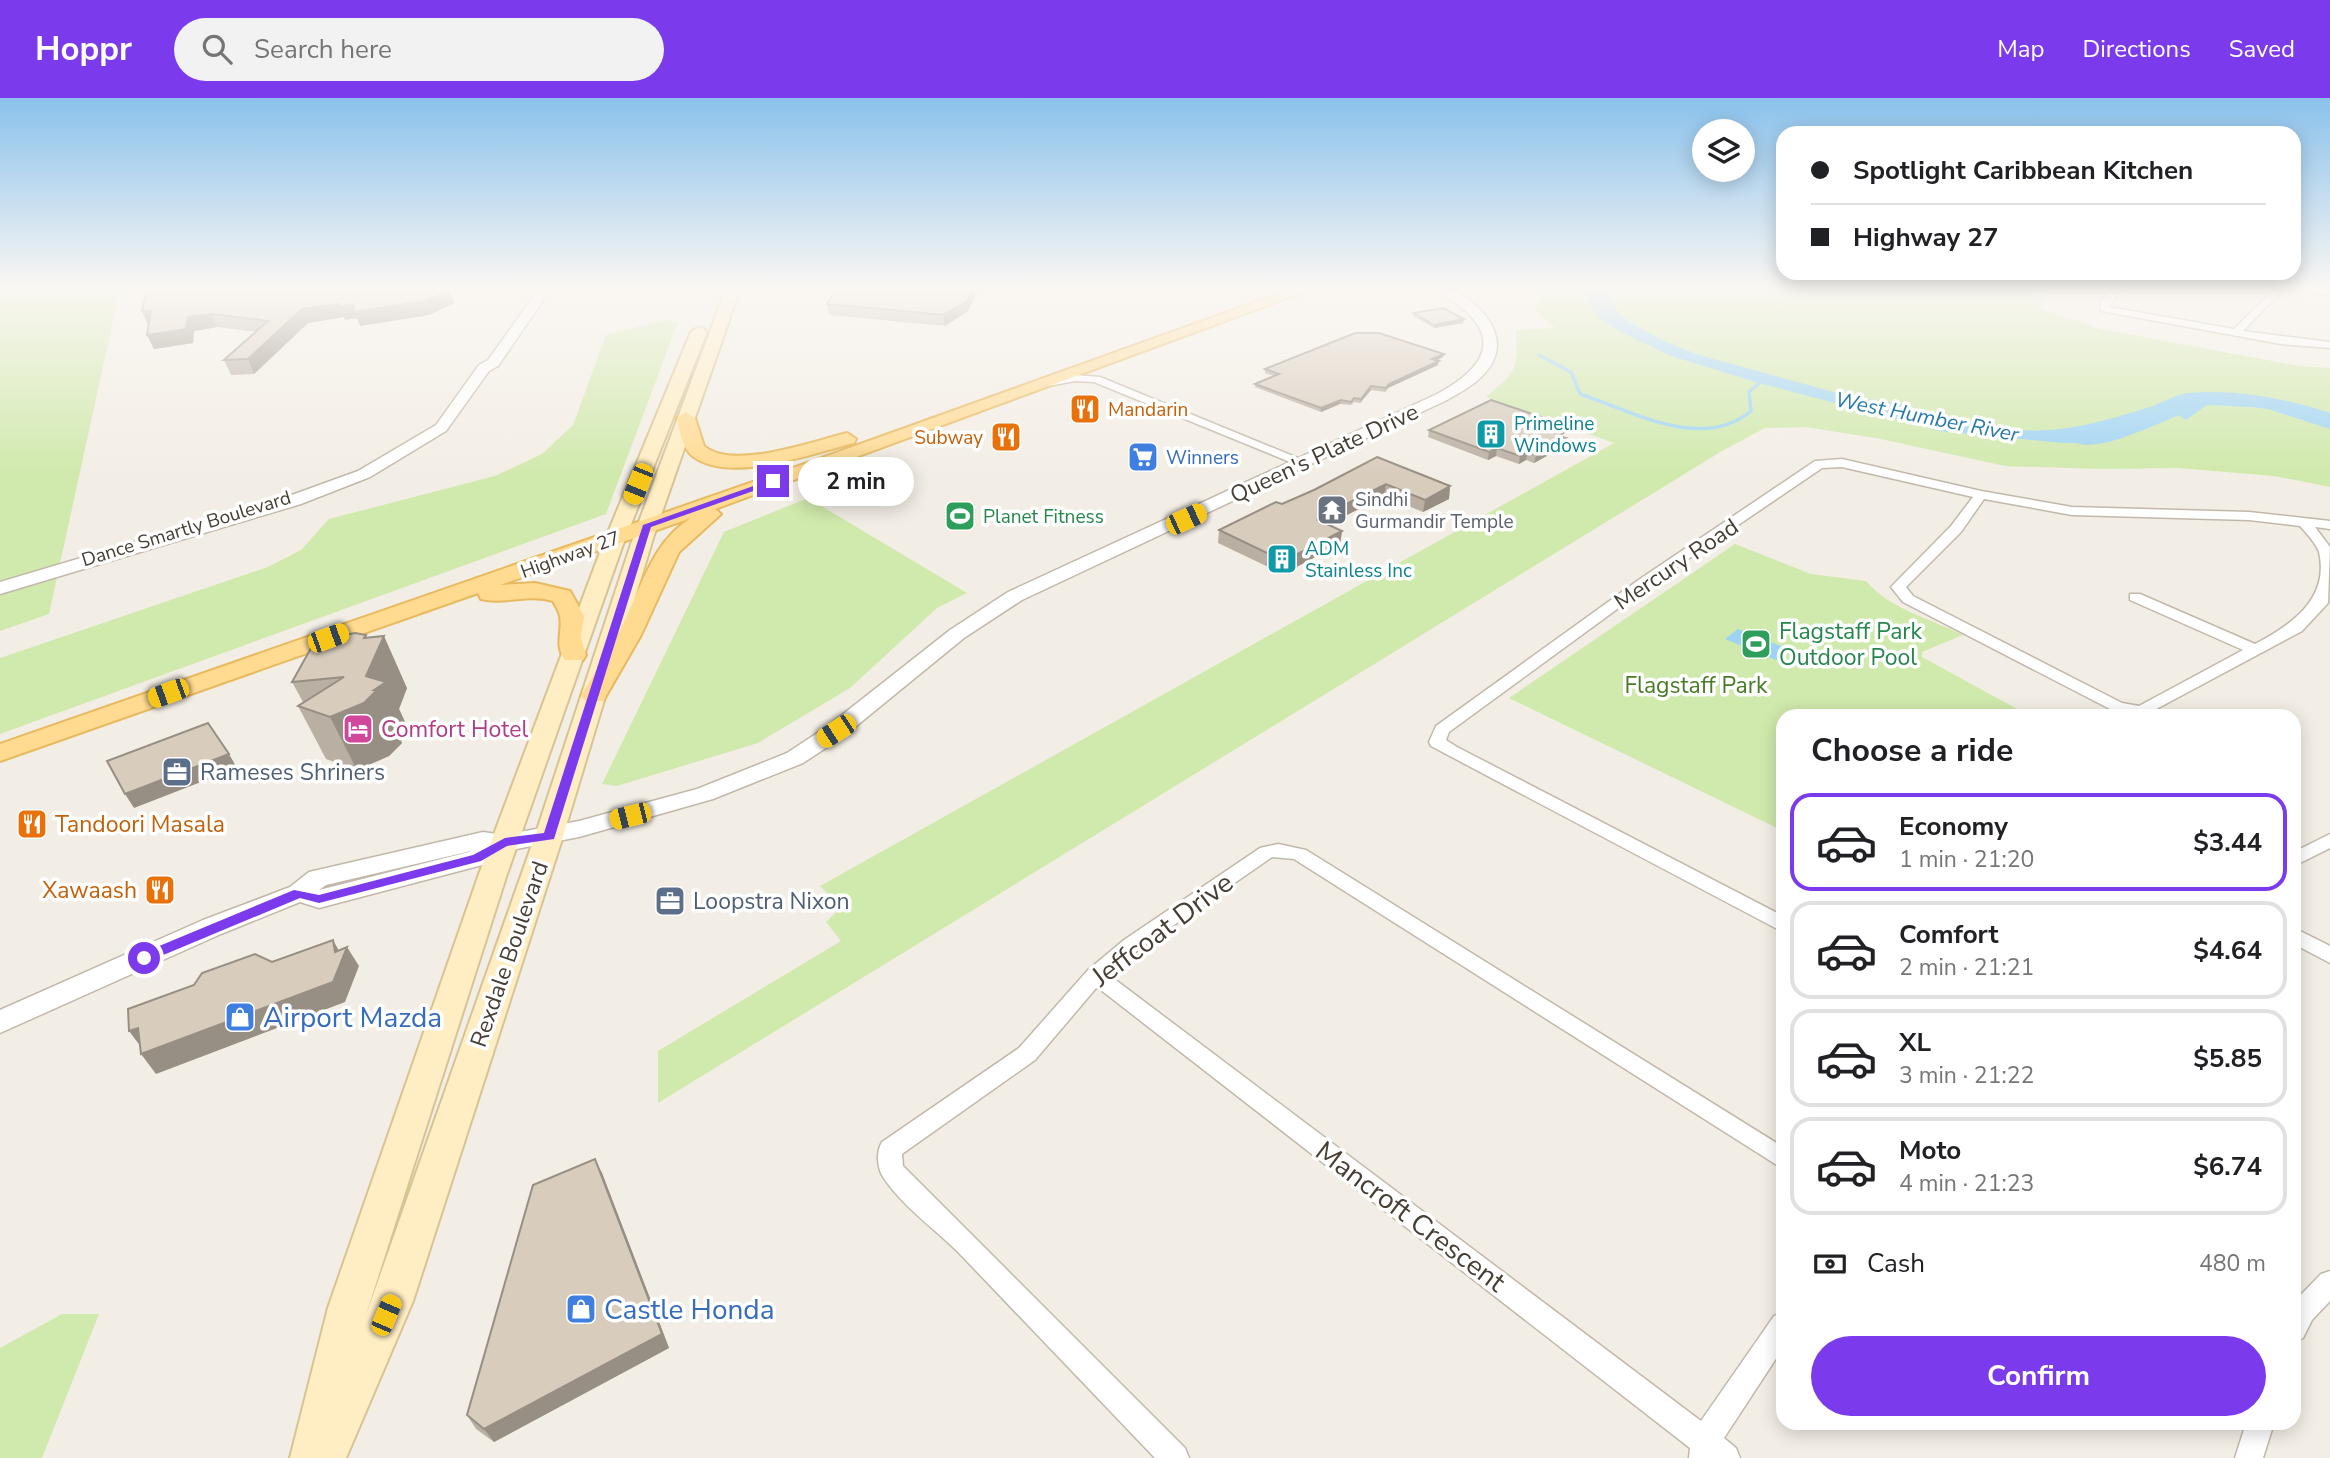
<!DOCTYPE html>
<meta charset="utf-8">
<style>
body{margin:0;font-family:"Nunito Sans",sans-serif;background:#f2f2f2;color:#202124;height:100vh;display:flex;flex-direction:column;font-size:26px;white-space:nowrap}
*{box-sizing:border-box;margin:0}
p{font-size:23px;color:#757577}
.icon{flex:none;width:38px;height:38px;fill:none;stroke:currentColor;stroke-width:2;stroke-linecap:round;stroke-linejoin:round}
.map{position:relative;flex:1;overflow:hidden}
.drawer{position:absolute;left:1776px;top:611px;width:525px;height:721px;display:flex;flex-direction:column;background:#fff;border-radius:21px;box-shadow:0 4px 18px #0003}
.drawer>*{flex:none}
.top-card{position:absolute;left:1776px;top:28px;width:525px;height:154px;border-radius:21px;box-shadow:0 4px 18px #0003;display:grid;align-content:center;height:154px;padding:0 35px;background:#fff}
.fabs{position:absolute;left:1692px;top:21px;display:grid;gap:14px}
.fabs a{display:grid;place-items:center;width:63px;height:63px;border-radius:50%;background:#fff;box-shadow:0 4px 18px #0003;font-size:35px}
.end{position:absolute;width:32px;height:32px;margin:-16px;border:9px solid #7c3aed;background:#fff;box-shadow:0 0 0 4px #fff}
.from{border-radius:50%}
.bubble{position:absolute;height:49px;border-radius:24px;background:#fff;box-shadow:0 4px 18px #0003;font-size:23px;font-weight:700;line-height:49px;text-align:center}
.car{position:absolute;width:21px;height:42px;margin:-21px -10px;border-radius:9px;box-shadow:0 0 5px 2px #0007;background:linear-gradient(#f5c518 24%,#345 0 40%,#f5c518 0 76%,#345 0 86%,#f5c518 0)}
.top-card b{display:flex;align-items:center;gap:24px;height:66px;font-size:26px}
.top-card b+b{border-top:2px solid #e0e0e0}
.top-card i{width:18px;height:18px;background:#202124}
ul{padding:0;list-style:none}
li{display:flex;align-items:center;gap:21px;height:98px;margin:0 14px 10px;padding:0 21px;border:4px solid #e0e0e0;border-radius:21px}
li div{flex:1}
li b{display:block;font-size:26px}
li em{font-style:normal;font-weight:700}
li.selected{border-color:#7c3aed}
li>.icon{width:63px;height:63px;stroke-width:1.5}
h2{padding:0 35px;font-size:32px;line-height:84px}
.pay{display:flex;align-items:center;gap:18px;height:77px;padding:0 35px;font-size:26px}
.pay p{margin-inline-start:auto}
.cta{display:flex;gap:14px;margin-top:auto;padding:14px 35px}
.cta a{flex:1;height:80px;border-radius:42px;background:#7c3aed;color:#fff;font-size:28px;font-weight:700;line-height:80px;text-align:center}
header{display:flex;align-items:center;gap:42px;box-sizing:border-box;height:98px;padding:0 35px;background:#7c3aed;color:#fff}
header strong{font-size:33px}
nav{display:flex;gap:38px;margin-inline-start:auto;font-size:24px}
.search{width:490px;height:63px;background:#f2f2f2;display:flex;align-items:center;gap:18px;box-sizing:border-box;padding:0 24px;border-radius:38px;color:#757577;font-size:26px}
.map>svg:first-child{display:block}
.green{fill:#d0e9ac}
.water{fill:#9ed4f3}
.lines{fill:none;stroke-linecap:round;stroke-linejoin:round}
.stream{stroke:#9ed4f3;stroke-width:3.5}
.river{fill:#9ed4f3;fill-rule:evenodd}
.minor-casing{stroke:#c2b8aa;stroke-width:3}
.tertiary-casing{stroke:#c2b8aa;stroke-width:3}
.secondary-casing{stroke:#d8c395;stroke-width:4}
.primary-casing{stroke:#e8b95e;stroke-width:4}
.minor{fill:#fff;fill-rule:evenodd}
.tertiary{fill:#fff;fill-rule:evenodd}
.secondary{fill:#ffeec3;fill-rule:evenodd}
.primary{fill:#ffdb92;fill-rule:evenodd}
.wall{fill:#baafa3}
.shaded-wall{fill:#978f84}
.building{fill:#d8ccbd;stroke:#978f84;stroke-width:2}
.route{fill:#7c3aed}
.labels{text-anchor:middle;stroke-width:7;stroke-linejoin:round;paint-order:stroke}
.far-food-label{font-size:19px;fill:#c56008;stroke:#fff;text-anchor:start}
.far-culture-label{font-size:19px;fill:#0d838f;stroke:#fff;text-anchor:start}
.far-shop-label{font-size:19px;fill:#366cbe;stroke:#fff;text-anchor:start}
.far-worship-label{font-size:19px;fill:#5b616d;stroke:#fff;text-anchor:start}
.far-leisure-label{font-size:19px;fill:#27864d;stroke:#fff;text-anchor:start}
.far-street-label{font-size:19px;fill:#463e34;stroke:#fff}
.far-water-label{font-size:21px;font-style:italic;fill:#287aad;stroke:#fff}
.street-label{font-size:23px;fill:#463e34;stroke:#fff}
.leisure-label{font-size:23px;fill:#27864d;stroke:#fff;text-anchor:start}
.park-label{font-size:23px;fill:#497a25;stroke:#fff}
.hotel-label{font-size:23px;fill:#b23c85;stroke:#fff;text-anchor:start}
.service-label{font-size:23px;fill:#4e5e75;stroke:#fff;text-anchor:start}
.food-label{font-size:23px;fill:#c56008;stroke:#fff;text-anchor:start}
.near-street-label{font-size:28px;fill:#463e34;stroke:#fff}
.near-shop-label{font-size:28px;fill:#366cbe;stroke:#fff;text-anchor:start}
</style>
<header>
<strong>Hoppr</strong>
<div class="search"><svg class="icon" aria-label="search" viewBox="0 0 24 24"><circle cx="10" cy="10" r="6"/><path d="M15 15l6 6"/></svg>Search here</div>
<nav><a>Map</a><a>Directions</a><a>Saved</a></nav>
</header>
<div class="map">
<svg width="2330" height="1360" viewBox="0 0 2330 1360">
<rect width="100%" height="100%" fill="#f3eee5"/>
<path class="green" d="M0,188H169L119,195L49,516L0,533Z
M1538,188H2052L2043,200L2040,211L2101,231L2299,268L2330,270V389L2274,378L2177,370L2102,371L2005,368L1876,340L1805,329L1765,330L1722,353L658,1005V953L841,843L826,824L841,809L820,788L1614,345L1486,299C1515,275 1519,271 1516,232L1555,230L1536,213L1542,194Z
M665,222L678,224L606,416L0,636V560L268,469L301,452L329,421L495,378L542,356L573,327L606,237Z
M808,400L967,495L937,510L850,590L758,645L617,688L602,686L724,434Z
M1735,446L1811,476L1866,483C1891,512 1929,520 1963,537L1922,554V559L2030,618H1783V733L1509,600Z
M62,1216H99L42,1360H0V1250Z"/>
<path class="water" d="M1580,188H1605L1616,212L1628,223L1664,243L1699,257L1855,300C1910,302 1966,329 2023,332C2069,335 2110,321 2153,308C2164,304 2176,296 2188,295C2235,291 2285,300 2330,315V331L2268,311L2251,309L2207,307L2186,322L2177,316L2124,330L2121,333L2123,340L2099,345H2063L1940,333L1759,285L1671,258L1617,232L1598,219Z
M1738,531L1788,551L1776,562L1725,541Z"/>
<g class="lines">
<path class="stream" d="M1539,257L1571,274L1580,296C1632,313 1702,354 1751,313L1749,294L1759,285"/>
<path class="river" d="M2174,306L2184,312L2181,316C2161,324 2087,361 2072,341L2082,335L2107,332Z"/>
<g class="minor-casing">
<path id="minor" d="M2114,188H2124L2109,209L2234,231L2278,188H2287L2243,233L2330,244V250L2281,246L2101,213L2100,205Z
M2291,188L2330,191V197L2296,191Z
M1075,277L1100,279L1310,365L1300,368L1094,284L1075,283L1048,288L1043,285Z
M1842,361L1981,393L2072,409L2249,414L2330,423V431L2315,429L2330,449L2328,505L2302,533L2147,616L2112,612L1903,504L1891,489L1951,428L1973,399L1842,369L1822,370L1650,487L1449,634L1446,642L1457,649L1783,818V834L1431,648L1429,644L1436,628L1640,481L1815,363ZM1984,401L2072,417L2249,422L2300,428C2306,435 2316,445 2319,454C2330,502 2289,528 2255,546L2140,496H2130V502L2243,552L2139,608L2122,605L1913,498L1906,489L1961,434Z
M2330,736V750L2294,768V754Z
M1278,746L1306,752L1783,1049V1071L1294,761L1272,759L1138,852L1109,877L1701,1323L1774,1218L1783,1214V1250L1724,1340L1736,1350L1740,1360H1689L1690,1350L1097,889L1035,962L902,1056L903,1068L1185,1350L1189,1360H1155C1090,1292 1024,1223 959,1155C934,1130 903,1109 883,1079C877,1069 876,1054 882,1044L1019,950L1088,872L1124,842L1260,750Z
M2294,830L2330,848V865L2294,846Z
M2330,1173V1203L2312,1222L2303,1240L2294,1244V1204L2321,1176Z
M2246,1325H2274L2263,1360H2235Z"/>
</g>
<g class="tertiary-casing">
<path id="tertiary" d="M541,188H553L498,268L489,273L446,333L370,379L301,406L0,496V484L289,398L358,373L436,327L479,267L488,262Z
M1430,188C1459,186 1504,222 1496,255C1490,279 1465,292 1445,303L1022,502L964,540L844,638L803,665L713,701L579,739L511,752L486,766L319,810L300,804L221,836L0,935V912L203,822L290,789L309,774L483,734L504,737L579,723L697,691L787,655L828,628L950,532L1008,494L1435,297C1473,277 1507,247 1462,210C1452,201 1439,197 1430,188ZM471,753L469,754L319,792L326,787Z"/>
</g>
<g class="secondary-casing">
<path id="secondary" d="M727,188H741L654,437L563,738L413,1203L346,1360H290L328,1210L479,776L602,449L691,234L699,229L704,231L707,234L622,449L507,776L365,1220L535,738L634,437Z"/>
</g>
<g class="primary-casing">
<path id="primary" d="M1300,188H1320L715,411L721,416L679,454L641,537L603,603H585L581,598C595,575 610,552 622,528C642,489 652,444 691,420L500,487L535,485L570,493L584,518L581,540L586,557L583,562H565C554,546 563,535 560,518C559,513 555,507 553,503C528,495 504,507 481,501L478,495L0,663V646L816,362Z
M686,314L695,320L704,348C733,373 813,343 847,335L856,341L854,345C814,355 730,386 694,359C682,351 680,333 677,320Z"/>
</g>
<use href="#minor" class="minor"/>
<use href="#tertiary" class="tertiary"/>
<use href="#secondary" class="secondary"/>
<use href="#primary" class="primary"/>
</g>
<path class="wall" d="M448,188L454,205L429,217L360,228L357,220L345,222L344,219L308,225L254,276L231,277L224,262L255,234L217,229L194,233L193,245L154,251L148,227L142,213Z
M845,188H985L976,196L968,213L945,228L829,217L827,206Z
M1414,215L1463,225L1434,230L1413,218Z
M1443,259L1436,263L1438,267L1388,290L1385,294L1371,292L1360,305L1354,304L1351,307L1340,306L1321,314L1255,289V286L1274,278L1265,275V271Z
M1550,322L1548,328L1566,340L1565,348L1534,365L1526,362L1519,366L1496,358L1488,362L1428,339L1429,332Z
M1377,359L1450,388L1449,401L1423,414L1384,398L1347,417V420L1331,428L1342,433L1340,446L1283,476L1218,445L1219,432L1314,392Z
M367,540L407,590L399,611L411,637L401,643L402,645L389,658L357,672L326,661L298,608L303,604L292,584Z
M602,1075L669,1250L494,1344L476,1331L467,1317Z"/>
<path class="shaded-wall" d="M448,188L454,205L429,217L360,228L357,220L345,222L344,219L308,225L254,276L248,261L302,211Z
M974,188H985L976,196L968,213L945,228L943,217Z
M142,213H151L148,227Z
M211,216L217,229L194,233L193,245L154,251L147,237L188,219Z
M1464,221L1463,225L1434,230V227Z
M1444,256L1443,259L1431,265L1432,261Z
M1439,263L1438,267L1388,290L1385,294L1386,290L1389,286Z
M1371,288V292L1360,305L1361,301Z
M1341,302L1340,306L1321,314V310Z
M1566,340L1565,348L1534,365L1536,357Z
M1497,350L1496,358L1488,362L1489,354Z
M1528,354L1526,362L1519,366L1520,358Z
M1386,386L1384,398L1347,417V420L1317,435L1318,422L1346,406Z
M1450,388L1449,401L1423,414L1425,402Z
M1342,433L1340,446L1283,476L1284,463Z
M366,537L375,557L384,538L407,590L399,611L411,637L401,643L402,645L389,658L357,672L330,619L366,578L364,540Z
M229,656L237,670L134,710L125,696Z
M333,842L343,860L347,849L359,868L345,904L156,976L141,956L335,854Z
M138,930L144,953L129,933Z
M595,1061L602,1075L669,1250L494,1344L484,1331Z"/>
<path class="building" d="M148,188H448L449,192L425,203L354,214L353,206L339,209V206L302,211L248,261L224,262L268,223L211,216L188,219L186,231L147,237L151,213H142Z
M845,188H974L967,203L943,217L827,206L836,190Z
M1443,210L1464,221L1434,227L1414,215Z
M1355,235H1379L1444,256L1432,261L1439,263L1389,286L1386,290L1371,288L1361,301L1354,300L1351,304L1341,302L1321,310L1255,286L1279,276L1265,271Z
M1491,302L1550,322L1542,326L1565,334L1558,338L1566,340L1536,357L1528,354L1520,358L1497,350L1489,354L1429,332Z
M1377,359L1450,388L1425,402L1386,386L1346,406L1348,407L1318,422L1342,433L1284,463L1219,432L1276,404L1282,406L1314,392Z
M355,535L366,537L364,540L384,538L366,578L386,584L374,592H377L364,605L330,619L298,608L344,579L292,584L315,543Z
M208,625L229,656L125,696L107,663Z
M333,842L335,854L347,849L333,884L141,956L138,930L129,933L128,911L194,887L202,875L255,856L272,864Z
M595,1061L662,1236L484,1331L467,1317L533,1087Z"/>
<linearGradient id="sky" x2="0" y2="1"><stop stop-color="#8ac1ec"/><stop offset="0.5" stop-color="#faf7f3"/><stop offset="1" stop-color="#faf7f3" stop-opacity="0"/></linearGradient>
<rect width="2330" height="378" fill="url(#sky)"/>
<path class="route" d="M773,381L776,385L651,429L554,741L507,748L481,763L319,805L300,800L149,863H140V856L294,792L319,797L473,757L505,740L544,735L643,427Z"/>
<defs>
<g id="restaurant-square" transform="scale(1.575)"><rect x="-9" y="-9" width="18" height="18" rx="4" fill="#e8710a" stroke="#fff"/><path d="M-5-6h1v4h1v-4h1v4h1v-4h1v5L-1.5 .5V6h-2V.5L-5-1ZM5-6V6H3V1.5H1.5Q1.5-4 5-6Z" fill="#fff"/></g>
<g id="building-square" transform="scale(1.575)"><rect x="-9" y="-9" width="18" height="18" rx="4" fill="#0f9aa8" stroke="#fff"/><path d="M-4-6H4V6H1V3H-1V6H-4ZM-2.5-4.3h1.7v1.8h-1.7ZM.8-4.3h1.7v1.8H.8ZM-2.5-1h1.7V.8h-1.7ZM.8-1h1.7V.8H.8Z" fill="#fff"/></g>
<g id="supermarket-square" transform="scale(1.575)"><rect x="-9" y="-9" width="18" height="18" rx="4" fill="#3f7fe0" stroke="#fff"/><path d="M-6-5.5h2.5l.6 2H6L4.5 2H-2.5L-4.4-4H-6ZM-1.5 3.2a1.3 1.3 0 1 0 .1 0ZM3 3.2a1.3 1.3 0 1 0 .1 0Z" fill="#fff"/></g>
<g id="temple-square" transform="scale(1.575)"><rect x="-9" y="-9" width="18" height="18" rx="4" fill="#6b7280" stroke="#fff"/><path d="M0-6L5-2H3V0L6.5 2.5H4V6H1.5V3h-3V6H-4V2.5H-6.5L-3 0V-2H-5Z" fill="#fff"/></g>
<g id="stadium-square" transform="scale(1.575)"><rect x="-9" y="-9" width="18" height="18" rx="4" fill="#2e9e5b" stroke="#fff"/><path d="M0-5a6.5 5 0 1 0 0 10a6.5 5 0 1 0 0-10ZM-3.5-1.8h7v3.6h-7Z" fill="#fff"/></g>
<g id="hotel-square" transform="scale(1.575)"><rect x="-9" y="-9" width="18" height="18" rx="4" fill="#d1479c" stroke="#fff"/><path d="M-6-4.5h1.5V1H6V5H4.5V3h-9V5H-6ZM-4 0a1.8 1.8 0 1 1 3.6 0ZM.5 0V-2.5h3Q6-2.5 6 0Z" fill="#fff"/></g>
<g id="office-square" transform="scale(1.575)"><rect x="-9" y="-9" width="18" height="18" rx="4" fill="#5c6f8a" stroke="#fff"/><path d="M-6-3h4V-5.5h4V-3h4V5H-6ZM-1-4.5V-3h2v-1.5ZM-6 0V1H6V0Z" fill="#fff"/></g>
<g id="shop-square" transform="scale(1.575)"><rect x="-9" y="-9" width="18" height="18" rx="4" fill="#3f7fe0" stroke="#fff"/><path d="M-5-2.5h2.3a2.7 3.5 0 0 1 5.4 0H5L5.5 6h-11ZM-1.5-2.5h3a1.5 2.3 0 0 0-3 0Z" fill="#fff"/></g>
</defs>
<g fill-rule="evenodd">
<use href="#restaurant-square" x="1085" y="311"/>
<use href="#building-square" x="1491" y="336"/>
<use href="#restaurant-square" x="1006" y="339"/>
<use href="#supermarket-square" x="1143" y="359"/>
<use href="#temple-square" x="1332" y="412"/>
<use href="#stadium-square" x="960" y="418"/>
<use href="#building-square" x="1282" y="461"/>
<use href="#stadium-square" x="1756" y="546"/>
<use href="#hotel-square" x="358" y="631"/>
<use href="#office-square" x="177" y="674"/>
<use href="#restaurant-square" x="32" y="726"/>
<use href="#restaurant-square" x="160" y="792"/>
<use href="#office-square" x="670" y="803"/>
<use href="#shop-square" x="240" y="919"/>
<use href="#shop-square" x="581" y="1211"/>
</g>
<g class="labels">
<g class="far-food-label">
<text x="1108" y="318">Mandarin</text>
<text x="983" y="346" text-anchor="end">Subway</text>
</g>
<g class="far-culture-label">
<text x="1514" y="332">Primeline<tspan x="1514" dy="22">Windows</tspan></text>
<text x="1305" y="457">ADM<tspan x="1305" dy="22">Stainless Inc</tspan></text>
</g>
<g class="far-shop-label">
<text x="1166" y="366">Winners</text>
</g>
<g class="far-worship-label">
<text x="1355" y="408">Sindhi<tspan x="1355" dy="22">Gurmandir Temple</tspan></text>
</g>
<g class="far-leisure-label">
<text x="983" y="425">Planet Fitness</text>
</g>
<g class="far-street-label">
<text transform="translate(186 430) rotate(-17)" y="7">Dance Smartly Boulevard</text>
<text transform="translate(570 456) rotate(-20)" y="7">Highway 27</text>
</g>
<g class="far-water-label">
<text transform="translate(1927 319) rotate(11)" y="7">West Humber River</text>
</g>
<g class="street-label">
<text transform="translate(1324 355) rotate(-25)" y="8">Queen's Plate Drive</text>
<text transform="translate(1676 466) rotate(-34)" y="8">Mercury Road</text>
<text transform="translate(509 856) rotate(-71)" y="8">Rexdale Boulevard</text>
</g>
<g class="leisure-label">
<text x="1779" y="541">Flagstaff Park<tspan x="1779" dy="26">Outdoor Pool</tspan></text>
</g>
<g class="park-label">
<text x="1696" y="595">Flagstaff Park</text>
</g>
<g class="hotel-label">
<text x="381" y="639">Comfort Hotel</text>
</g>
<g class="service-label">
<text x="200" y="682">Rameses Shriners</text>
<text x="693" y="811">Loopstra Nixon</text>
</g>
<g class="food-label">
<text x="55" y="734">Tandoori Masala</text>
<text x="137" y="800" text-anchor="end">Xawaash</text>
</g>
<g class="near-street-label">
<text transform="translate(1162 831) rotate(-37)" y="10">Jeffcoat Drive</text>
<text transform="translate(1411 1118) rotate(37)" y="10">Mancroft Crescent</text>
</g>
<g class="near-shop-label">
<text x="263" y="929">Airport Mazda</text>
<text x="604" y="1221">Castle Honda</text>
</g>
</g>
</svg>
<div class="fabs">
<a><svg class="icon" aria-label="layers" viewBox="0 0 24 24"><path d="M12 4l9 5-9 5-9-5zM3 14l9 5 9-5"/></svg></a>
</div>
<i class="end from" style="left:144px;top:860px"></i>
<i class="end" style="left:773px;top:383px"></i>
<div class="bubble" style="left:798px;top:359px;width:116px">2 min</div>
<i class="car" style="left:638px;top:386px;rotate:202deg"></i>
<i class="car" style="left:1186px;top:421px;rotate:65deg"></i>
<i class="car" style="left:328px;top:540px;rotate:70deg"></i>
<i class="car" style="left:168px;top:595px;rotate:250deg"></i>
<i class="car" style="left:836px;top:633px;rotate:237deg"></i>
<i class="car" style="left:630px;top:718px;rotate:256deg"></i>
<i class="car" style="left:386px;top:1217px;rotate:23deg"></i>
<div class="top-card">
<b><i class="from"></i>Spotlight Caribbean Kitchen</b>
<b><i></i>Highway 27</b>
</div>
<section class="drawer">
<h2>Choose a ride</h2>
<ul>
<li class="selected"><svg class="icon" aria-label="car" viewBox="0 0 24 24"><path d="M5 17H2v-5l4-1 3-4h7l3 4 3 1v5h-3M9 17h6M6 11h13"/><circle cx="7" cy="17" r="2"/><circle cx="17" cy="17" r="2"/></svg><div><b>Economy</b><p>1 min · 21:20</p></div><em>$3.44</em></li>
<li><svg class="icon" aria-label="car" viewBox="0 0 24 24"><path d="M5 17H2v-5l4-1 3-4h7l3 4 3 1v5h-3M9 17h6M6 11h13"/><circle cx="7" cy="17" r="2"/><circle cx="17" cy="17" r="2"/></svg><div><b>Comfort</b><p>2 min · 21:21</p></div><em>$4.64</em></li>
<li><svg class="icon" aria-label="car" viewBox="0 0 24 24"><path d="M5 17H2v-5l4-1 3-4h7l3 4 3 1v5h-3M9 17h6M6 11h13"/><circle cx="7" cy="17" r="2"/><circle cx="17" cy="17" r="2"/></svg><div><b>XL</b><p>3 min · 21:22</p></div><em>$5.85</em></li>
<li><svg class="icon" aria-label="car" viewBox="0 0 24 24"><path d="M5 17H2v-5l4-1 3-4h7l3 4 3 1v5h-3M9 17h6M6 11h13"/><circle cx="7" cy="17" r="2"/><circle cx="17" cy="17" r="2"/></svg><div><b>Moto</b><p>4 min · 21:23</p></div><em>$6.74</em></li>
</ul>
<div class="pay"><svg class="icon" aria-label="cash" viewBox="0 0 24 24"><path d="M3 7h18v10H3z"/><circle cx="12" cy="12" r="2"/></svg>Cash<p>480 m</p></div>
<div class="cta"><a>Confirm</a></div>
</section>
</div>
